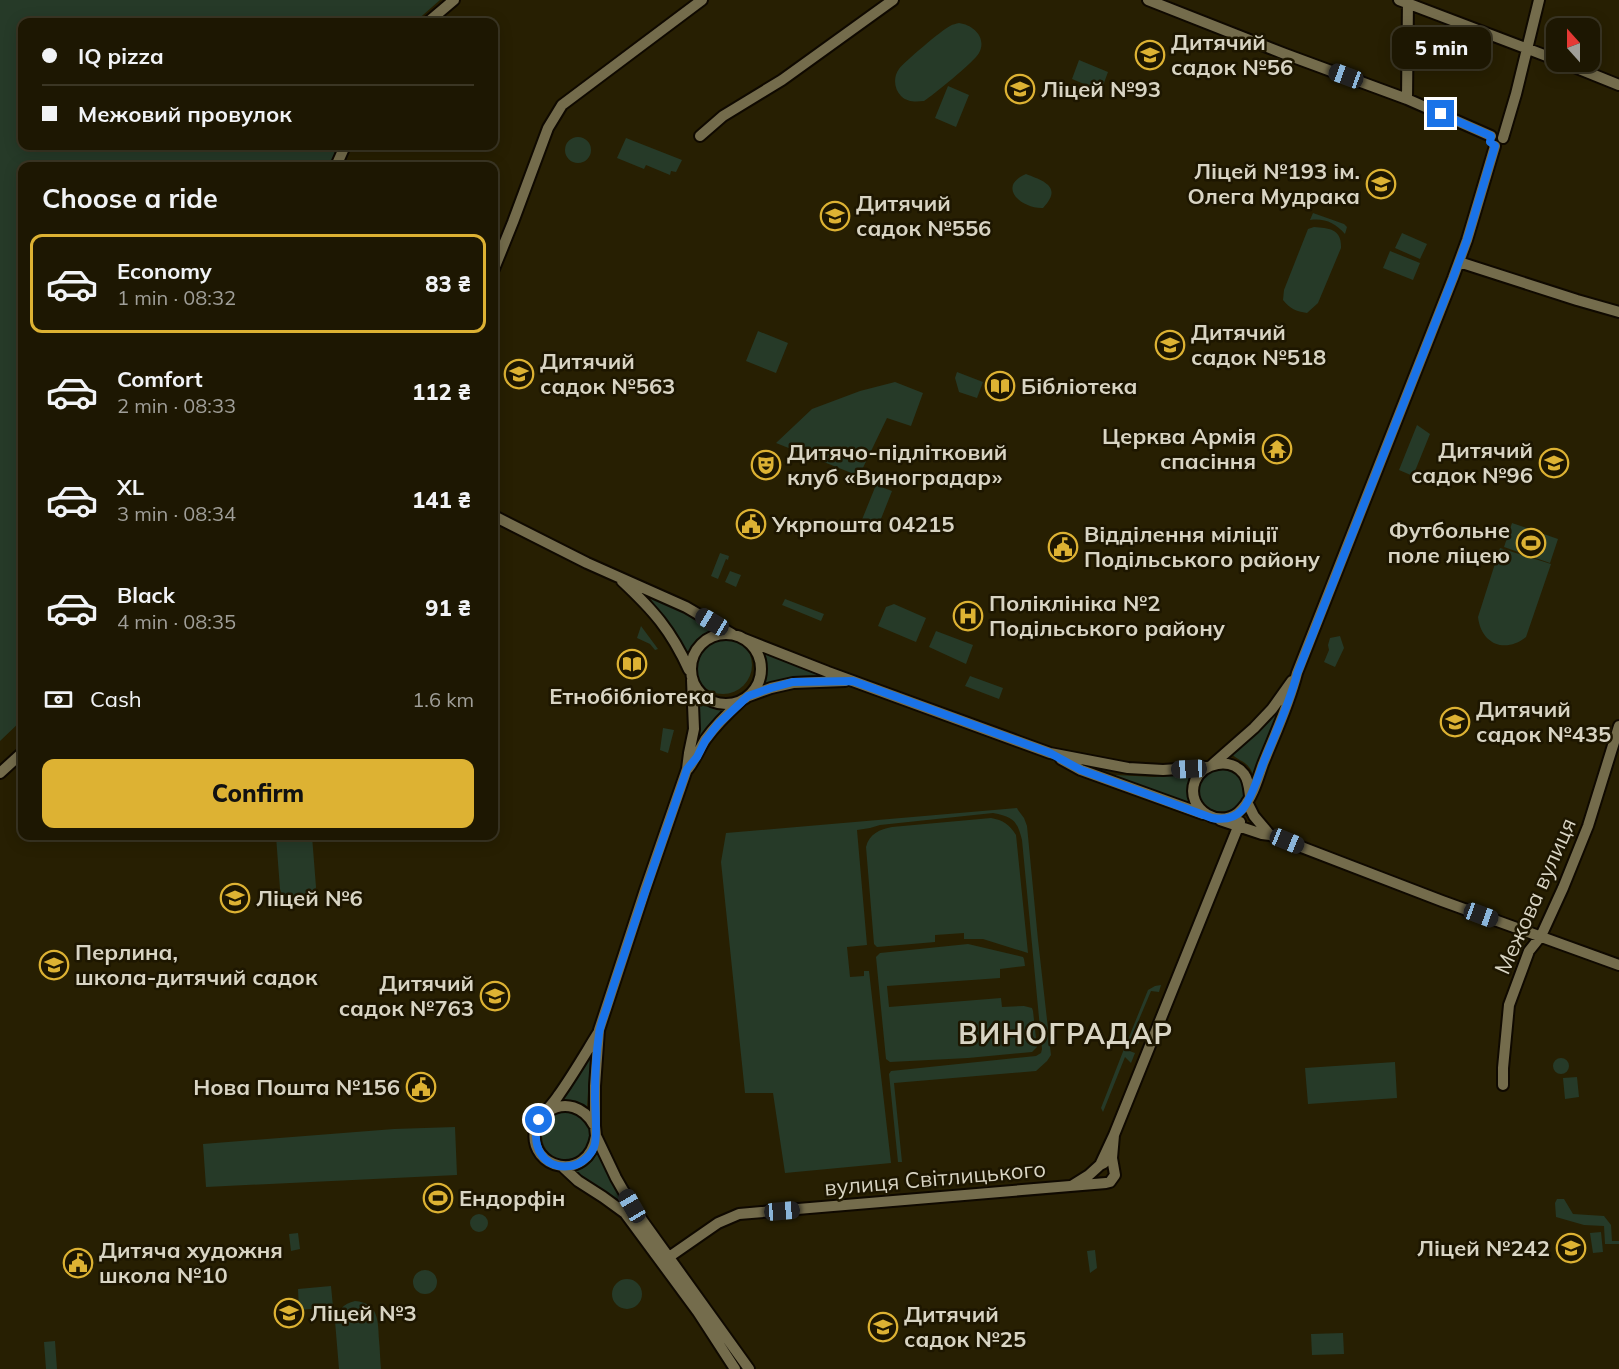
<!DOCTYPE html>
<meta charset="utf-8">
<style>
body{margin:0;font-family:Mulish,sans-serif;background:#25200c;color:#f1f3f6;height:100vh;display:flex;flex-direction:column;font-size:22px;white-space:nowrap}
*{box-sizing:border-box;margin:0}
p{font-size:20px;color:#a09f99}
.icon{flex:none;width:33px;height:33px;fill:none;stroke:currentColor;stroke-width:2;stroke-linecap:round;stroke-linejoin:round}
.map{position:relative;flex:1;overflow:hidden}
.panel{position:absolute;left:18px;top:162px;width:480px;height:678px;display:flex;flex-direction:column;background:#1d1702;border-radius:12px;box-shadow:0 3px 15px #0003,0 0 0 2px #3b3624}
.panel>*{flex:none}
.top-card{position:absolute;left:18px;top:18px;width:480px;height:132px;border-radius:12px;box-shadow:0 3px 15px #0003,0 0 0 2px #3b3624;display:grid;align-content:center;height:132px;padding:0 24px;background:#1d1702}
.needle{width:39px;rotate:339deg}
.buttons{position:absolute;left:1546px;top:18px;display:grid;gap:12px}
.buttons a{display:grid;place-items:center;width:54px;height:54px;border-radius:12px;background:#1d1702;box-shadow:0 3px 15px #0003,0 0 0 2px #3b3624;font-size:30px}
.end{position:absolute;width:27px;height:27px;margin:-14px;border:8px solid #1a73e8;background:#fff;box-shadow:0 0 0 3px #fff}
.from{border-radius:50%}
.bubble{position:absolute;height:42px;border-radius:12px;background:#1d1702;box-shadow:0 3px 15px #0003,0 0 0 2px #3b3624;font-size:20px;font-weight:800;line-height:42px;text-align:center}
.car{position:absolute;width:18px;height:36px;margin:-18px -9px;border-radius:8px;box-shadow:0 0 4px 2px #0007;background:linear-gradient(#222 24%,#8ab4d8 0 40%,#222 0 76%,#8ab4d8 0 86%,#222 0)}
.top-card b{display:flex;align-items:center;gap:21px;height:57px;font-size:22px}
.top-card b+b{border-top:2px solid #3b3624}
.top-card i{width:15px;height:15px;background:#f1f3f6}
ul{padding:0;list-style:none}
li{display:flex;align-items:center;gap:18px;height:99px;margin:0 12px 9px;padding:0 12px;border:3px solid transparent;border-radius:12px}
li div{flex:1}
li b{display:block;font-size:22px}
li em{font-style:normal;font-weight:800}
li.active{border-color:#ddb233}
li>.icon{width:54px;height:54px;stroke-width:1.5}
h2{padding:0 24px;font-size:27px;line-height:72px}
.pay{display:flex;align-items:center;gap:15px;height:66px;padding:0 24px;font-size:22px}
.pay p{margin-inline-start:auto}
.primary-button{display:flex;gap:12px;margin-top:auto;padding:12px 24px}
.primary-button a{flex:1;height:69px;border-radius:12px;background:#ddb233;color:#111;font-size:24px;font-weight:800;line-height:69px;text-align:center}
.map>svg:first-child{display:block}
.green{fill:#263a28}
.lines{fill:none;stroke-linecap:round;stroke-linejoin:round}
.minor-casing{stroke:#0f0900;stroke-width:14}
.minor{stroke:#746c4c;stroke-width:10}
.route{stroke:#1a73e8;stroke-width:8}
.labels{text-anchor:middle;stroke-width:5;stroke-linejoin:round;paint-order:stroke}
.poi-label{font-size:22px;font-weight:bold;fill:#d8d4c3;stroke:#1d1600;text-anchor:start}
.street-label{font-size:22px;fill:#d8d4c3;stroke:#1d1600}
.district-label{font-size:28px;font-weight:bold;letter-spacing:1.5px;fill:#d8d4c3;stroke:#1d1600}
</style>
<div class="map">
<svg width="1619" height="1369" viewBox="0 0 1619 1369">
<rect width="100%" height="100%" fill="#271f02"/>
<path class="green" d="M0,0H440L415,22H22V146H337L330,166H22V720L0,741Z
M959,23C974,25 987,38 979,53C975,61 932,96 924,101C915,102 907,102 901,96C894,89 893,77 899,69C903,63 943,29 950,26C953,24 956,24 959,23Z
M1079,60L1108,72L1101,91L1072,79Z
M948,86L969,95L956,127L935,118Z
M565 150a13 13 0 1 1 26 0a13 13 0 1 1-26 0Z
M626,138L682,160L676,172L671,171L670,175L646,165L644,169L617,158Z
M1026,174C1044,181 1063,187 1043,208C1022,209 996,187 1026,174Z
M1313,213L1344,224L1347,227L1345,234C1335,223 1325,218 1310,220Z
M1314,227C1329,228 1342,229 1341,248L1318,303L1307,313C1296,311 1290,309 1283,300L1284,290L1308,229Z
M1402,233L1427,244L1420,259L1395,248Z
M1390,251L1420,263L1413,280L1383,268Z
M758,331L788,343L776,373L746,361Z
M957,372L983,382L977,398L959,392L955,378Z
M895,382L923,393L911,426L887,418L859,476L776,443L812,409L860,391Z
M1417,425L1430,434L1413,476L1399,470Z
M876,485L892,491L875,534L859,527Z
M1512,523L1558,539L1550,563L1504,547Z
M1500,548L1551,564L1526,637C1505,654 1481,644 1478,617Z
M720,553L729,556L728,560L726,559L718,579L711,576Z
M730,571L741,575L736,587L725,582Z
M649,592L719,630C705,633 695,640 689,654L686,653L675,633L647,594Z
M785,599L824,614L821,621L782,605Z
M894,604L926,618L916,642L878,626L886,607Z
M641,626L658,649L655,650L650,644L637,638Z
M936,631L973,645L966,664L929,647Z
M694 665a29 29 0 1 1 58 0a29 29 0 1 1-58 0Z
M1340,636L1344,648L1335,667L1324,662L1329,650L1328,645L1330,638Z
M760,651L829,675L795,676L764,685L762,683C766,671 764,663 760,651Z
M970,676L1003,688L999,699L965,686Z
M696,693C706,706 712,707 727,709L698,747L694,746Z
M1280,707L1283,709L1254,777C1248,759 1239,763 1230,752C1249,743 1268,725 1280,707Z
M663,728L674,730L668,753L660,750Z
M1224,766L1240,775C1242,779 1244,785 1245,789C1247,822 1182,819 1203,775Z
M1194,770C1187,782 1186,792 1191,805L1116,779V775L1155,777Z
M1017,808L1018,810L1024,818L1027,826L1038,940L1051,1055L1047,1061L1036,1071L894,1083L902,1162H898L889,1074L891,1071L1036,1056L1041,1053L1042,1049L1022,840C1017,820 1013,817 993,813L880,825L870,828L857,830L867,945L847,947L850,977L864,976V971H869L891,1163L785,1173L773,1093H745L721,862L726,833Z
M991,818C1003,820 1010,825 1016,835L1028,953L983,939H964V933L935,935V942L877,947L874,944L866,847C869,834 880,829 892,827Z
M276,836H312L316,887C312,912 287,915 280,889Z
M968,944L1023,957L1024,959L1025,966L1000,969V978L887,986L889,1007L1001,998L1002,1007L1024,1006L1032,1008L1033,1011L1037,1047L1032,1052L968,1058L890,1062L886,1059L876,957L880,953Z
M1161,985L1159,992L1151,991L1138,1022L1143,1031L1138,1044L1127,1042L1148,990L1155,986Z
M591,1047L587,1107L577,1101L561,1100L571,1089Z
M1124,1049L1135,1053L1131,1063L1125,1057L1103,1112L1101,1108Z
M1553 1066a8 8 0 1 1 16 0a8 8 0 1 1-16 0Z
M1395,1062L1397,1098L1308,1104L1305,1068Z
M1577,1077L1579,1097L1565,1099L1563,1078Z
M542 1136a24 24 0 1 1 48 0a24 24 0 1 1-48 0Z
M455,1127L457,1175L206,1187L203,1144L394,1129Z
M597,1152L629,1212L576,1171C586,1168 594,1162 597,1152Z
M1557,1199H1564L1573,1214L1604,1216L1611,1225L1612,1241H1619V1244H1605L1604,1226L1584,1225L1556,1217L1555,1203Z
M470 1223a9 9 0 1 1 18 0a9 9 0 1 1-18 0Z
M1601,1232L1603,1252L1593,1253L1590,1233Z
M298,1233L300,1249L291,1251L289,1234Z
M1095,1250L1097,1268L1090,1273L1087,1251Z
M413 1282a12 12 0 1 1 24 0a12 12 0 1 1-24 0Z
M612 1294a15 15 0 1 1 30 0a15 15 0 1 1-30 0Z
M331,1286L333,1307L299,1310L298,1289Z
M355,1301C379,1303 378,1321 379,1340C380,1350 380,1359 381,1369H339L335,1321C338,1310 343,1304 355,1301Z
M1343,1333L1344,1354L1312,1355L1311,1334Z
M55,1341L57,1369H46L44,1342Z"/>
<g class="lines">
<g class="minor-casing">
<path id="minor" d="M1148,0L1285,54L1407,99L1491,136
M1399,0L1557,60
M428,22L454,0
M1562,62L1619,85
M1407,99L1408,0
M700,136L723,116L782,80L893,0
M1503,138L1516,94L1539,0
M336,166L345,146
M1459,262L1577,300L1619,312
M494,269L513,222L548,128L562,105L702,0
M494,516L587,563L686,607L732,634
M622,581C653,610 671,630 689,670
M691 669a35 35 0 1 1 70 0a35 35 0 1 1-70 0Z
M744,639L828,672L1050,753L1128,768L1163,770L1207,767
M692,680L694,729L689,753L687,769L645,890L599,1030L595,1086V1126L596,1136L616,1178L632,1206L749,1369
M749,696L771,688L793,683L845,681
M1061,759L1081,770L1203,814
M1213,764L1254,728L1272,709L1292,681
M688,769C695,760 699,750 705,740C715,726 728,713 741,701
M0,773L22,753
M1250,796C1249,789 1249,781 1244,774C1231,757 1203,762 1195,781C1184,810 1223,832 1242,809C1253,797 1258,778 1263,764C1275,734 1289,705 1297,673L1453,278L1467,240L1495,146
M1247,802L1254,816L1270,835
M1220,820L1262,834L1270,835L1442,901L1619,965
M1503,1085V1068L1509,1005L1529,951L1541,936L1563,888L1588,826L1619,726
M547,1112C565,1100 584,1107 594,1125
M596,1136C588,1184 528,1169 535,1130C538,1117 551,1107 558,1096C573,1075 585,1054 598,1033
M1100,1165L1114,1135L1240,822
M563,1167L578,1181L603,1197L625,1213L698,1312L735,1369
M1073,1185L1089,1175L1100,1165L1104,1163
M669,1257L718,1223L739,1214L1106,1183L1110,1182L1115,1175L1112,1158L1114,1135"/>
</g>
<use href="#minor" class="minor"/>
</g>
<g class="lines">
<path class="route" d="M539,1120C530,1144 542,1170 570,1166C580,1165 590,1157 594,1147C598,1138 595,1109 595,1097C595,1076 596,1055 599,1034C600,1025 604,1016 607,1007C612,990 618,972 624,955C644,893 666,831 687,769L697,757L705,741L718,724L748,696L771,688L793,682L853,681L1050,753L1081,770L1212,818C1223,820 1234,819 1242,810C1251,800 1258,777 1263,764C1275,734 1289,705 1297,674L1453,278L1467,240L1495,146L1490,142L1491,136L1441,114"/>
</g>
<defs>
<g id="school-ring" transform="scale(1.5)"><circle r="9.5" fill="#1d1600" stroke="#ddb233" stroke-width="1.5"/><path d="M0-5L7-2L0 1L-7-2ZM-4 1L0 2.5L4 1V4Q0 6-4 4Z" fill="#ddb233"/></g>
<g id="library-ring" transform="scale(1.5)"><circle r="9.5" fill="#1d1600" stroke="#ddb233" stroke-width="1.5"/><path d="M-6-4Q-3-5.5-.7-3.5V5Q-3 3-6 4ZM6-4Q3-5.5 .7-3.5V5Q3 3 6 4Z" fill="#ddb233"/></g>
<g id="temple-ring" transform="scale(1.5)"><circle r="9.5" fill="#1d1600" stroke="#ddb233" stroke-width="1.5"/><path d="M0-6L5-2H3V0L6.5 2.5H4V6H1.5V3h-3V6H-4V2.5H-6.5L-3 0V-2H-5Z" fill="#ddb233"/></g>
<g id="theatre-ring" transform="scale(1.5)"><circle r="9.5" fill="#1d1600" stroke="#ddb233" stroke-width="1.5"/><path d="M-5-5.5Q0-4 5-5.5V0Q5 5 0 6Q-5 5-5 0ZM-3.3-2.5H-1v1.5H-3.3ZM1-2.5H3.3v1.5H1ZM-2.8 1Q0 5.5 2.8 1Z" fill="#ddb233"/></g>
<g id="civic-ring" transform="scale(1.5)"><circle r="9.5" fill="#1d1600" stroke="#ddb233" stroke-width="1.5"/><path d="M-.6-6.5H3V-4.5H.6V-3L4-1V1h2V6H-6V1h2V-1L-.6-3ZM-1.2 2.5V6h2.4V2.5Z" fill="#ddb233"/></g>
<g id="stadium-ring" transform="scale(1.5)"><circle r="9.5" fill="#1d1600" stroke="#ddb233" stroke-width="1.5"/><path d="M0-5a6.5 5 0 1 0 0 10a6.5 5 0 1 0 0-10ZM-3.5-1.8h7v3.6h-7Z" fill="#ddb233"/></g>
<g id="hospital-ring" transform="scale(1.5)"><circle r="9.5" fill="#1d1600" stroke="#ddb233" stroke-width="1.5"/><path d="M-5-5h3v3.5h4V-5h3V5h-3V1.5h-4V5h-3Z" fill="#ddb233"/></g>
</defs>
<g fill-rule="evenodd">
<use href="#school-ring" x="1150" y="55"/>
<use href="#school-ring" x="1020" y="89"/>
<use href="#school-ring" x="1381" y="184"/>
<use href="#school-ring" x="835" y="216"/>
<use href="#school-ring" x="1170" y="345"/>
<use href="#school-ring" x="519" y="374"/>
<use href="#library-ring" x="1000" y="386"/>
<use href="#temple-ring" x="1277" y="449"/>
<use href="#school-ring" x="1554" y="463"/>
<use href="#theatre-ring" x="766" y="465"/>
<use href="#civic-ring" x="751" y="524"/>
<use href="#stadium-ring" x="1531" y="543"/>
<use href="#civic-ring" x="1063" y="547"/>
<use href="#hospital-ring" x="968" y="616"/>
<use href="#library-ring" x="632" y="664"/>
<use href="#school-ring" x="1455" y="722"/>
<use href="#school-ring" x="235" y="898"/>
<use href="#school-ring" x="54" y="965"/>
<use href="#school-ring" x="495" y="996"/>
<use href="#civic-ring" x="421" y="1087"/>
<use href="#stadium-ring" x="438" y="1198"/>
<use href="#school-ring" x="1571" y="1248"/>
<use href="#civic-ring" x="78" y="1263"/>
<use href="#school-ring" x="289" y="1313"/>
<use href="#school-ring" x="883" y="1327"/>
</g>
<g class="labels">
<g class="poi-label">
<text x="1171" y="50">Дитячий<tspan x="1171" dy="25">садок №56</tspan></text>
<text x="1041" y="97">Ліцей №93</text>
<text x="1360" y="179" text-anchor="end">Ліцей №193 ім.<tspan x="1360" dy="25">Олега Мудрака</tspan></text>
<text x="856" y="211">Дитячий<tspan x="856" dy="25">садок №556</tspan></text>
<text x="1191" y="340">Дитячий<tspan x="1191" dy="25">садок №518</tspan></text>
<text x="540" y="369">Дитячий<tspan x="540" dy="25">садок №563</tspan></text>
<text x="1021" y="394">Бібліотека</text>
<text x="1256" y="444" text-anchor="end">Церква Армія<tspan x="1256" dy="25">спасіння</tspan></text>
<text x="1533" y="458" text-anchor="end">Дитячий<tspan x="1533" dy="25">садок №96</tspan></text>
<text x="787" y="460">Дитячо-підлітковий<tspan x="787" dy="25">клуб «Виноградар»</tspan></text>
<text x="772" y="532">Укрпошта 04215</text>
<text x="1510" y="538" text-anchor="end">Футбольне<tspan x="1510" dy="25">поле ліцею</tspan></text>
<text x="1084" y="542">Відділення міліції<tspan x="1084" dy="25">Подільського району</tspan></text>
<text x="989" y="611">Поліклініка №2<tspan x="989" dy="25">Подільського району</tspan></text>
<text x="632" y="704" text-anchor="middle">Етнобібліотека</text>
<text x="1476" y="717">Дитячий<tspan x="1476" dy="25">садок №435</tspan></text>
<text x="256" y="906">Ліцей №6</text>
<text x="75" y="960">Перлина,<tspan x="75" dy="25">школа-дитячий садок</tspan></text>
<text x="474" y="991" text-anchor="end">Дитячий<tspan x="474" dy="25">садок №763</tspan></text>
<text x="400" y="1095" text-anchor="end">Нова Пошта №156</text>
<text x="459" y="1206">Ендорфін</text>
<text x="1550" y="1256" text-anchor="end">Ліцей №242</text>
<text x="99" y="1258">Дитяча художня<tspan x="99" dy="25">школа №10</tspan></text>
<text x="310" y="1321">Ліцей №3</text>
<text x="904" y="1322">Дитячий<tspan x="904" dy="25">садок №25</tspan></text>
</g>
<g class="street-label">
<text transform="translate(1535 896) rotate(-66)" y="8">Межова вулиця</text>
<text transform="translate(935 1178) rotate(-5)" y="8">вулиця Світлицького</text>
</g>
<g class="district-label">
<text x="1066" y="1044">ВИНОГРАДАР</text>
</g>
</g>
</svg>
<div class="buttons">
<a><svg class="needle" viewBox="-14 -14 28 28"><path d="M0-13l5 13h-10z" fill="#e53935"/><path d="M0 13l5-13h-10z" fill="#a09f99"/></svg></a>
</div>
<i class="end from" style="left:539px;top:1120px"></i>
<i class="end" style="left:1441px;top:114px"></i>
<div class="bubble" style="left:1392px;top:27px;width:99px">5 min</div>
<i class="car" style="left:1346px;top:76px;rotate:290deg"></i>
<i class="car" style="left:712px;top:622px;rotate:301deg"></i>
<i class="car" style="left:1189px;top:769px;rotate:267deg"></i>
<i class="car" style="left:1287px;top:841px;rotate:112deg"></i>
<i class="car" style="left:1481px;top:915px;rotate:110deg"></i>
<i class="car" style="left:632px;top:1206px;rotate:330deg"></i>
<i class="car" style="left:782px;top:1211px;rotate:85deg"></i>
<div class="top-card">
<b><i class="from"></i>IQ pizza</b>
<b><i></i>Межовий провулок</b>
</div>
<section class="panel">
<h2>Choose a ride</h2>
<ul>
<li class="active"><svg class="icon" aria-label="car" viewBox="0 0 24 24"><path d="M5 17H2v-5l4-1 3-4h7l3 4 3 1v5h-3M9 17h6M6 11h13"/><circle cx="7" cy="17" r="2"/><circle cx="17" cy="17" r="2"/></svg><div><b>Economy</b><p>1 min · 08:32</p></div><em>83 ₴</em></li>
<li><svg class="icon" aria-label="car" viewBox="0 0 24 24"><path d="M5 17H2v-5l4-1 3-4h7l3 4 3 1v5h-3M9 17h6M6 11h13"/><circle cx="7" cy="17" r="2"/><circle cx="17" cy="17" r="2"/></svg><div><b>Comfort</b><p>2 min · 08:33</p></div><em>112 ₴</em></li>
<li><svg class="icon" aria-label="car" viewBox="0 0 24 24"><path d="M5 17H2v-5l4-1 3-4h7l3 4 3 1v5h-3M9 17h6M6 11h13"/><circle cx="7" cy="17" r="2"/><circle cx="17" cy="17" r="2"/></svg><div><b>XL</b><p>3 min · 08:34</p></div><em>141 ₴</em></li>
<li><svg class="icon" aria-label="car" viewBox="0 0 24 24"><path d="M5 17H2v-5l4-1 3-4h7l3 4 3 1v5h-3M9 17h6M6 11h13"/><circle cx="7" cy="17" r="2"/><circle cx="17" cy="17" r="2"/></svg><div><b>Black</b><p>4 min · 08:35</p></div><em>91 ₴</em></li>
</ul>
<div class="pay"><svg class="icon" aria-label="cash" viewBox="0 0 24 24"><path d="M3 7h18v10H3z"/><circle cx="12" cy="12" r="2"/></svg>Cash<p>1.6 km</p></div>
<div class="primary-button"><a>Confirm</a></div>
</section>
</div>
